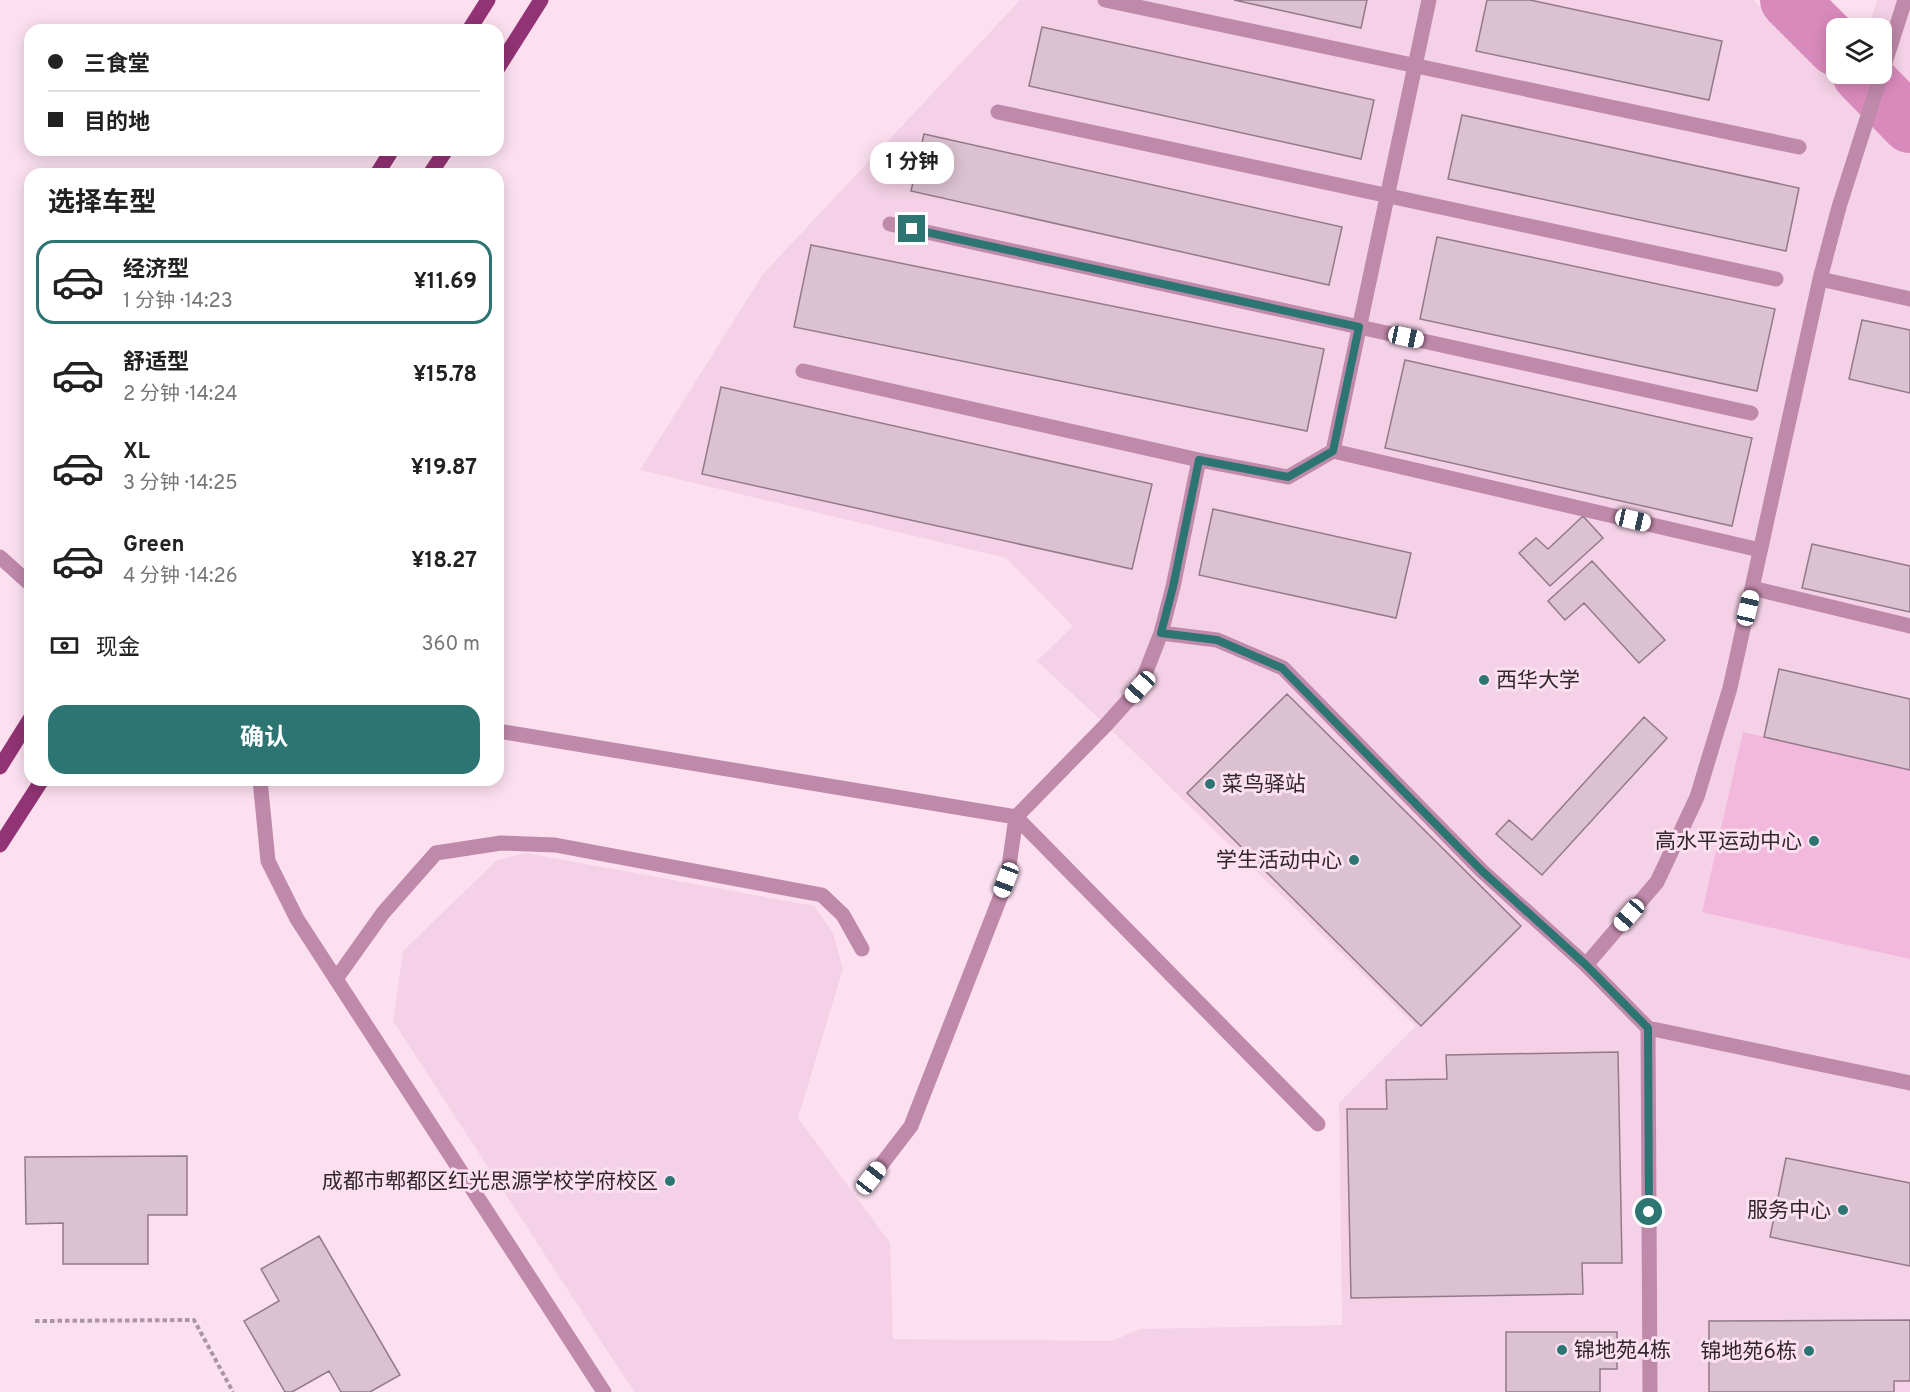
<!DOCTYPE html>
<html lang="zh">
<meta charset="utf-8">
<style>
body{margin:0;font-family:Overpass,"Noto Sans SC",sans-serif;background:#f2f2f2;color:#222;height:100vh;display:flex;flex-direction:column;font-size:22px;white-space:nowrap}
*{box-sizing:border-box;margin:0}
p{font-size:20px;color:#767676}
.icon{flex:none;width:33px;height:33px;fill:none;stroke:currentColor;stroke-width:2;stroke-linecap:round;stroke-linejoin:round}
.map{position:relative;flex:1;overflow:hidden}
.sheet{position:absolute;left:24px;top:168px;width:480px;height:618px;display:flex;flex-direction:column;background:#fff;border-radius:18px;box-shadow:0 3px 15px #0003}
.sheet>*{flex:none}
.banner{position:absolute;left:24px;top:24px;width:480px;height:132px;border-radius:18px;box-shadow:0 3px 15px #0003;display:grid;align-content:center;height:132px;padding:0 24px;background:#fff}
.buttons{position:absolute;left:1826px;top:18px;display:grid;gap:12px}
.buttons a{display:grid;place-items:center;width:66px;height:66px;border-radius:12px;background:#fff;box-shadow:0 3px 15px #0003;font-size:30px}
.end{position:absolute;width:27px;height:27px;margin:-14px;border:8px solid #2c7573;background:#fff;box-shadow:0 0 0 3px #fff}
.from{border-radius:50%}
.bubble{position:absolute;height:42px;border-radius:18px;background:#fff;box-shadow:0 3px 15px #0003;font-size:20px;font-weight:700;line-height:42px;text-align:center}
.car{position:absolute;width:18px;height:36px;margin:-18px -9px;border-radius:8px;box-shadow:0 0 4px 2px #0007;background:linear-gradient(#fff 24%,#345 0 40%,#fff 0 76%,#345 0 86%,#fff 0)}
.banner b{display:flex;align-items:center;gap:21px;height:57px;font-size:22px}
.banner b+b{border-top:2px solid #e0e0e0}
.banner i{width:15px;height:15px;background:#222}
ul{padding:0;list-style:none}
li{display:flex;align-items:center;gap:18px;height:84px;margin:0 12px 9px;padding:0 12px;border:3px solid transparent;border-radius:18px}
li div{flex:1}
li b{display:block;font-size:22px}
li em{font-style:normal;font-weight:700}
li.current{border-color:#2c7573}
li>.icon{width:54px;height:54px;stroke-width:1.5}
h2{padding:0 24px;font-size:27px;line-height:72px}
.pay{display:flex;align-items:center;gap:15px;height:66px;padding:0 24px;font-size:22px}
.pay p{margin-inline-start:auto}
.primary-button{display:flex;gap:12px;margin-top:auto;padding:12px 24px}
.primary-button a{flex:1;height:69px;border-radius:18px;background:#2c7573;color:#fff;font-size:24px;font-weight:700;line-height:69px;text-align:center}
.map>svg:first-child{display:block}
.built{fill:#f4d1e6}
.green{fill:#f3b9dd}
.lines{fill:none;stroke-linecap:round;stroke-linejoin:round}
.river{stroke:#d98abc;stroke-width:58}
.building{fill:#dcc1d1;stroke:#937a89;stroke-width:1.5}
.path{stroke:#aa96a2;stroke-width:4;stroke-dasharray:4.5 3;stroke-linecap:butt}
.minor{stroke:#bf89aa;stroke-width:15}
.major{stroke:#923375;stroke-width:15}
.route{stroke:#2c7573;stroke-width:8}
.poi-dot{fill:#2c7573;stroke:#fce0f0;stroke-width:2}
.labels{text-anchor:middle;stroke-width:6;stroke-linejoin:round;paint-order:stroke}
.poi-label{font-size:21px;fill:#30262c;stroke:#fce0f0;text-anchor:end}
</style>
<div class="map">
<svg width="1910" height="1392" viewBox="0 0 1910 1392">
<rect width="100%" height="100%" fill="#fce0f0"/>
<path class="built" d="M1020,0H1753L1848,93L1854,74H1881V28H1868L1877,0H1910V1392H634L393,1021L403,951L497,860L526,853L814,906L833,933L843,969L798,1118L890,1243L893,1339L1112,1341L1140,1329L1342,1325L1339,1103L1416,1026L1106,725L1037,661L1073,626L1006,558L640,470L763,274Z"/>
<path class="green" d="M1743,732L1910,770V959L1702,912Z"/>
<g class="lines">
<path class="river" d="M1789,0L1836,47
M1861,74L1910,124"/>
</g>
<path class="building" d="M1234,0H1367L1361,28Z
M1487,0H1530L1722,41L1709,100L1476,51Z
M1042,27L1374,100L1361,159L1029,86Z
M1462,115L1799,188L1786,251L1448,179Z
M924,134L1342,227L1329,285L911,191Z
M1437,237L1775,309L1757,391L1420,319Z
M811,245L1324,349L1307,431L794,327Z
M1862,320L1910,330V393L1849,379Z
M1405,360L1752,438L1732,526L1385,448Z
M721,387L1152,484L1132,569L702,474Z
M1213,509L1411,553L1396,618L1199,575Z
M1583,516L1603,538L1550,586L1519,553L1536,538L1548,549Z
M1812,544L1910,566V612L1802,588Z
M1592,561L1665,640L1639,663L1584,603L1565,620L1548,601Z
M1779,669L1910,699V770L1764,737Z
M1287,694L1521,926L1421,1026L1187,793Z
M1644,717L1667,738L1542,875L1496,834L1509,820L1532,840Z
M1618,1052L1622,1263H1582L1583,1294L1351,1298L1347,1109H1387L1386,1080L1447,1079L1446,1055Z
M187,1156V1215H148V1264H63V1223L26,1224L25,1157Z
M1786,1158L1910,1183V1266L1770,1237Z
M319,1236L400,1375L370,1392H341L329,1371L292,1392H285L244,1321L279,1301L261,1269Z
M1910,1320V1381H1894V1392H1709V1321Z
M1506,1332H1617V1369H1600V1392H1506Z"/>
<g class="lines">
<path class="path" d="M35,1321L194,1320L233,1392"/>
<path class="minor" d="M1105,0L1799,147
M998,112L1776,279
M890,224L1751,413
M1820,279L1910,299
M803,371L1199,460L1173,587L1161,633
M1333,451L1760,550
M1199,460L1288,477L1333,451L1429,0
M0,557L30,584
M1752,588L1910,626
M498,731L1016,817L1106,725L1140,687L1161,633L1217,640L1283,668L1482,871L1586,965L1648,1028L1910,1083
M260,780L268,861L297,919L604,1392
M1016,817L1318,1124
M1586,965L1657,882L1697,797L1730,688L1820,279L1839,207L1905,0
M336,979L383,913L436,853L501,843L555,845L822,895L843,915L862,949
M1648,1028L1650,1392
M871,1178L911,1126L1007,880L1016,817"/>
<path class="major" d="M469,30L488,0
M498,68L541,0
M377,174L392,150
M430,174L446,150
M0,767L30,719
M0,845L42,780"/>
</g>
<g class="lines">
<path class="route" d="M912,229L1359,327L1333,451L1288,477L1199,460L1173,587L1161,633L1217,640L1282,668L1482,871L1586,965L1648,1028L1649,1212"/>
</g>
<g class="poi-dot">
<circle cx="1484" cy="680" r="6"/>
<circle cx="1210" cy="784" r="6"/>
<circle cx="1814" cy="841" r="6"/>
<circle cx="1354" cy="860" r="6"/>
<circle cx="670" cy="1181" r="6"/>
<circle cx="1843" cy="1210" r="6"/>
<circle cx="1562" cy="1350" r="6"/>
<circle cx="1809" cy="1351" r="6"/>
</g>
<g class="labels">
<g class="poi-label">
<text x="1496" y="687" text-anchor="start">西华大学</text>
<text x="1222" y="791" text-anchor="start">菜鸟驿站</text>
<text x="1802" y="848">高水平运动中心</text>
<text x="1342" y="867">学生活动中心</text>
<text x="658" y="1188">成都市郫都区红光思源学校学府校区</text>
<text x="1831" y="1217">服务中心</text>
<text x="1574" y="1357" text-anchor="start">锦地苑4栋</text>
<text x="1797" y="1358">锦地苑6栋</text>
</g>
</g>
</svg>
<div class="buttons">
<a><svg class="icon" aria-label="layers" viewBox="0 0 24 24"><path d="M12 4l9 5-9 5-9-5zM3 14l9 5 9-5"/></svg></a>
</div>
<i class="end from" style="left:1649px;top:1212px"></i>
<i class="end" style="left:912px;top:229px"></i>
<div class="bubble" style="left:870px;top:142px;width:84px">1 分钟</div>
<i class="car" style="left:1406px;top:337px;rotate:102deg"></i>
<i class="car" style="left:1633px;top:520px;rotate:103deg"></i>
<i class="car" style="left:1748px;top:608px;rotate:13deg"></i>
<i class="car" style="left:1140px;top:687px;rotate:222deg"></i>
<i class="car" style="left:1006px;top:880px;rotate:201deg"></i>
<i class="car" style="left:1629px;top:915px;rotate:221deg"></i>
<i class="car" style="left:871px;top:1178px;rotate:38deg"></i>
<div class="banner">
<b><i class="from"></i>三食堂</b>
<b><i></i>目的地</b>
</div>
<section class="sheet">
<h2>选择车型</h2>
<ul>
<li class="current"><svg class="icon" aria-label="car" viewBox="0 0 24 24"><path d="M5 17H2v-5l4-1 3-4h7l3 4 3 1v5h-3M9 17h6M6 11h13"/><circle cx="7" cy="17" r="2"/><circle cx="17" cy="17" r="2"/></svg><div><b>经济型</b><p>1 分钟 · 14:23</p></div><em>¥11.69</em></li>
<li><svg class="icon" aria-label="car" viewBox="0 0 24 24"><path d="M5 17H2v-5l4-1 3-4h7l3 4 3 1v5h-3M9 17h6M6 11h13"/><circle cx="7" cy="17" r="2"/><circle cx="17" cy="17" r="2"/></svg><div><b>舒适型</b><p>2 分钟 · 14:24</p></div><em>¥15.78</em></li>
<li><svg class="icon" aria-label="car" viewBox="0 0 24 24"><path d="M5 17H2v-5l4-1 3-4h7l3 4 3 1v5h-3M9 17h6M6 11h13"/><circle cx="7" cy="17" r="2"/><circle cx="17" cy="17" r="2"/></svg><div><b>XL</b><p>3 分钟 · 14:25</p></div><em>¥19.87</em></li>
<li><svg class="icon" aria-label="car" viewBox="0 0 24 24"><path d="M5 17H2v-5l4-1 3-4h7l3 4 3 1v5h-3M9 17h6M6 11h13"/><circle cx="7" cy="17" r="2"/><circle cx="17" cy="17" r="2"/></svg><div><b>Green</b><p>4 分钟 · 14:26</p></div><em>¥18.27</em></li>
</ul>
<div class="pay"><svg class="icon" aria-label="cash" viewBox="0 0 24 24"><path d="M3 7h18v10H3z"/><circle cx="12" cy="12" r="2"/></svg>现金<p>360 m</p></div>
<div class="primary-button"><a>确认</a></div>
</section>
</div>
